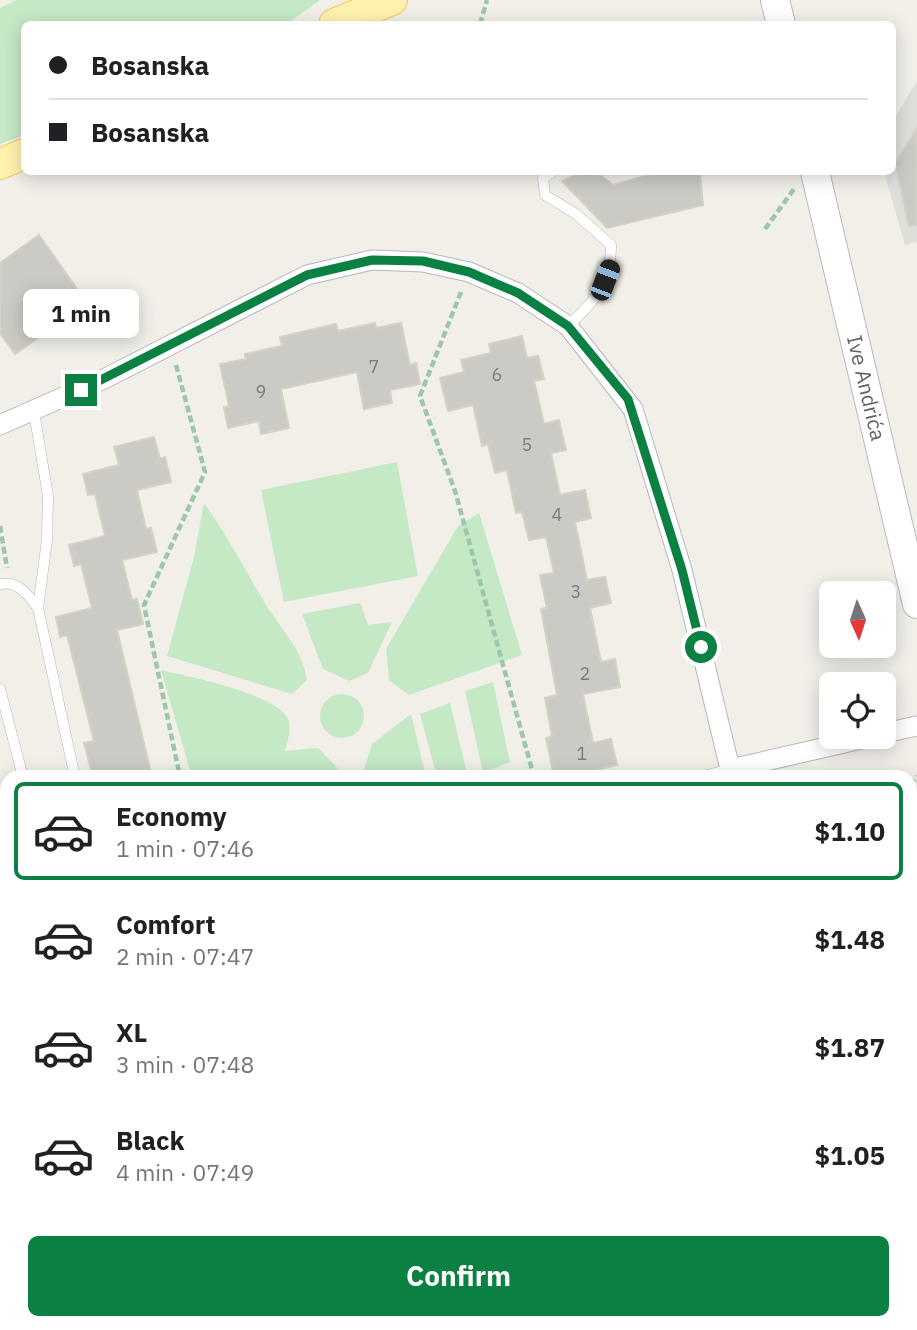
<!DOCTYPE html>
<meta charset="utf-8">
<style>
body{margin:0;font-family:"IBM Plex Sans",sans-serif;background:#f6f6f6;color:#202124;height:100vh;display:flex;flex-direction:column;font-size:26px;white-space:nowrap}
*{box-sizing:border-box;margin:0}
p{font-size:23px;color:#757577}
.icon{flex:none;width:38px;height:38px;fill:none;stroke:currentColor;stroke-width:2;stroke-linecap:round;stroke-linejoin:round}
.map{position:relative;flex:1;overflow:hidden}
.side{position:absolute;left:0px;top:770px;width:917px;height:560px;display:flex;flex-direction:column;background:#fff;border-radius:21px 21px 0 0;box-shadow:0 4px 18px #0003}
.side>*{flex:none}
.banner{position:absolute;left:21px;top:21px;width:875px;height:154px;border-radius:10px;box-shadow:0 4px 18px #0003;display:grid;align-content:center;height:154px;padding:0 28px;background:#fff}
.needle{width:46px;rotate:177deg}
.controls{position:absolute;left:819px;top:581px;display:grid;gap:14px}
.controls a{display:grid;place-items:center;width:77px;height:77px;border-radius:10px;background:#fff;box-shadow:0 4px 18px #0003;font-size:35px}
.end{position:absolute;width:32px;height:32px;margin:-16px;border:9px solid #0b8043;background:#fff;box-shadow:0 0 0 4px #fff}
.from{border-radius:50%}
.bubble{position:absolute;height:49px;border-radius:10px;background:#fff;box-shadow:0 4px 18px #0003;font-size:23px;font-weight:800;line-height:49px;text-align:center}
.car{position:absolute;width:21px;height:42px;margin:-21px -10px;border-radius:9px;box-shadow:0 0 5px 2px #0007;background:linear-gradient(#222 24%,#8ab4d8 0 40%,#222 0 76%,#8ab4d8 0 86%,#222 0)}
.banner b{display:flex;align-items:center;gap:24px;height:66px;font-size:26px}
.banner b+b{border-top:2px solid #e0e0e0}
.banner i{width:18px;height:18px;background:#202124}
ul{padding:12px 0 0;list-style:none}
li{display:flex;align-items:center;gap:21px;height:98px;margin:0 14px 10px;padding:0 14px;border:4px solid transparent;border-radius:10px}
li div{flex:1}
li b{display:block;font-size:26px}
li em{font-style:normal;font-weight:800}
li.selected{border-color:#0b8043}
li>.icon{width:63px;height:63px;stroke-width:1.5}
.button{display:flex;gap:14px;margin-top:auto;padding:14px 28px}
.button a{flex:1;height:80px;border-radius:10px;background:#0b8043;color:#fff;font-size:28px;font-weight:800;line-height:80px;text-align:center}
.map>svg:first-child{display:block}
.industrial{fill:#e0deda}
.green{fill:#c5e8c5}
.building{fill:#cccac5;stroke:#d6d1c6;stroke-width:2}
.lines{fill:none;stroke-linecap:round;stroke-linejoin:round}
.service-casing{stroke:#b5b8bc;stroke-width:11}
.minor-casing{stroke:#b5b8bc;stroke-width:21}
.secondary-casing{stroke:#b6babf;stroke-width:30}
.primary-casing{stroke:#f2c960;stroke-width:32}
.path{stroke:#9cc7a9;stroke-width:4.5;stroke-dasharray:7 3.5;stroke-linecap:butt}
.service{stroke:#fff;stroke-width:10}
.minor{stroke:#fff;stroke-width:19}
.secondary{stroke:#fff;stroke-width:28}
.primary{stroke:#fff2af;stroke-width:30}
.route{stroke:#0b8043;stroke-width:9}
.labels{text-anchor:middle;stroke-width:5;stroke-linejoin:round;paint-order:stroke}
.number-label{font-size:18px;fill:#7a7d7f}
.street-label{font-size:21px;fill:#5f6368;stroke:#fff}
</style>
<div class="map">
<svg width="917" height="1330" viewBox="0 0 917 1330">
<rect width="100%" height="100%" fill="#f1efe8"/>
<path class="industrial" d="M917,81V242L905,245L884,172H892L893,121Z"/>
<path class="green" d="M17,0H319V1L286,24H24V135L0,144V8Z
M397,462L418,576L284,602L261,490Z
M204,503C229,538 245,570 266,605C282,630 303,651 307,680L292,694L167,656L194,557Z
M479,513L522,655L409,695L389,680L386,649L458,526Z
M360,603L368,625L392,622L368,673L349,681L323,669L302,614Z
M161,670C186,676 278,694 288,719C292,730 288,740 285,751L318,748L336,766L340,777H192Z
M493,682L510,762L483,773L465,691Z
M320 716a22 22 0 1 1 44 0a22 22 0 1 1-44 0Z
M450,703L468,777H437L420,714Z
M411,714L426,777H362L372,744Z
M1,1089C9,1133 14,1185 0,1227Z"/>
<path class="building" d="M917,128V225L909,226L895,163Z
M582,172H597L613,185L660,172H700L703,205L607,228L562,181Z
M39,235L87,303L15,354L0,333V263Z
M375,323L376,328L401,323L410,365L416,363L420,384L390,390L392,403L364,409L357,372L281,389L289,428L261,434L259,421L228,428L224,407L229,406L220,364L246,359L245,354L282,346L280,337L336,324L338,331Z
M522,336L527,358L538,356L544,379L534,381L544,424L559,420L566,450L551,453L560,495L585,490L591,518L575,522L587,580L605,577L611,603L590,608L601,662L615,659L620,687L583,694L593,743L611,739L617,765L596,770L597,777H554L546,738L552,736L545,698L557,695L541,609L547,608L540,575L554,573L546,537L529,540L522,512L516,513L507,470L495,473L488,444L482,446L473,405L448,411L440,378L464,372L461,360L491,353L489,344Z
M154,437L160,459L165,457L171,482L137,490L146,529L151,528L157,552L122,560L132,600L137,599L143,624L117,630L152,777H93L84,743L94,741L67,635L60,637L56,617L92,608L81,564L74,566L69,545L105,536L95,494L88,495L83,474L119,465L114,447Z"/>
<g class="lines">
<g class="service-casing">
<path id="service" d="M552,172L543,178L545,195L576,214L611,245C611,285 595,300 568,326
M34,412L48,496L47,540L38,608L75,777
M0,584C19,581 27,594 38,608
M0,689L23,777
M699,777L731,769
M0,972L7,971
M176,1323L179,1330
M256,1323L261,1330
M114,1330L116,1323"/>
</g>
<g class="minor-casing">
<path id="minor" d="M0,425L104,379L307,275L372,260L423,262L469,272L518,293L568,326L633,409L682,570L732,777
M884,733L917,726
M731,769L870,737
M672,1330L685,1323"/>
</g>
<g class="secondary-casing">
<g id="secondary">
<path d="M775,0L781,24"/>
<path id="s1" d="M815,172L917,604"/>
</g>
</g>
<g class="primary-casing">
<path id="primary" d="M334,24L392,0
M0,164L24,154"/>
</g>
<path class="path" d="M480,24L487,0
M765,229L794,189
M461,292L420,396L455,491L534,777
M176,365L205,472L144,605L180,777
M0,526L7,568
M910,785L917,776
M0,1089L7,1122
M0,1188L7,1187
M0,1227L7,1206
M413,1323L414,1330"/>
<use href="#service" class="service"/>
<use href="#minor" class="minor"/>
<use href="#secondary" class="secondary"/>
<use href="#primary" class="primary"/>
</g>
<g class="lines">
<path class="route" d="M81,390L307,275L372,260L423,261L469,272L518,293L568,326L628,399L682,570L701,647"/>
</g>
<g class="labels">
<g class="number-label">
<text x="374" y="373">7</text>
<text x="497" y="381">6</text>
<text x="261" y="398">9</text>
<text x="527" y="451">5</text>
<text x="557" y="521">4</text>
<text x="576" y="598">3</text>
<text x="585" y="680">2</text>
<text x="582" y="760">1</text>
</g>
<g class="street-label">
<text dy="7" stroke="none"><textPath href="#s1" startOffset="222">Ive Andrića</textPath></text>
</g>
</g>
</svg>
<div class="controls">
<a><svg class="needle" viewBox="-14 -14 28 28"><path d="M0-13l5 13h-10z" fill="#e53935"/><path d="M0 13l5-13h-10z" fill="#757577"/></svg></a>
<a><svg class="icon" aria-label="locate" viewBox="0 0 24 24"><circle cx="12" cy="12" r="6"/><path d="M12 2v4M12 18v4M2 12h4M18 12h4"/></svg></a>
</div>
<i class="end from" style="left:701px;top:647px"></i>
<i class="end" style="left:81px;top:390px"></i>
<div class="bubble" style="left:23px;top:289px;width:116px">1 min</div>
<i class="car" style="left:605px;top:280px;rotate:21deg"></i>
<div class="banner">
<b><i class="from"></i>Bosanska</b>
<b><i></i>Bosanska</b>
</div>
<section class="side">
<ul>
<li class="selected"><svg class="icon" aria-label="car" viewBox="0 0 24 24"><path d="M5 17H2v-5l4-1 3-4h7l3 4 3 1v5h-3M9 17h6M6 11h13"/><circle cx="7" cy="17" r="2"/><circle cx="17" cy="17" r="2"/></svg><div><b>Economy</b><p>1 min · 07:46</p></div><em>$1.10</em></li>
<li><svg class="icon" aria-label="car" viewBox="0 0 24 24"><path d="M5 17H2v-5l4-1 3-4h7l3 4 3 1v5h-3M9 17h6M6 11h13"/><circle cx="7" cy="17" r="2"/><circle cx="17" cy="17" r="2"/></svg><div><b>Comfort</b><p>2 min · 07:47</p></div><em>$1.48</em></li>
<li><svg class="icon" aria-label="car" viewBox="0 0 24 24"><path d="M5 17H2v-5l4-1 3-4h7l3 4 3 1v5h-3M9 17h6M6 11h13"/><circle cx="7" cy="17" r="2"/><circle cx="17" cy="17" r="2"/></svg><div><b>XL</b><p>3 min · 07:48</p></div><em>$1.87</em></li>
<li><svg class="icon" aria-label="car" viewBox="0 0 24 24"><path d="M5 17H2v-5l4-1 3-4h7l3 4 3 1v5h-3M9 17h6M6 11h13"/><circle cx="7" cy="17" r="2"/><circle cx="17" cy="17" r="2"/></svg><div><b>Black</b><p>4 min · 07:49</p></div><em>$1.05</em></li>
</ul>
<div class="button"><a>Confirm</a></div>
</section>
</div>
